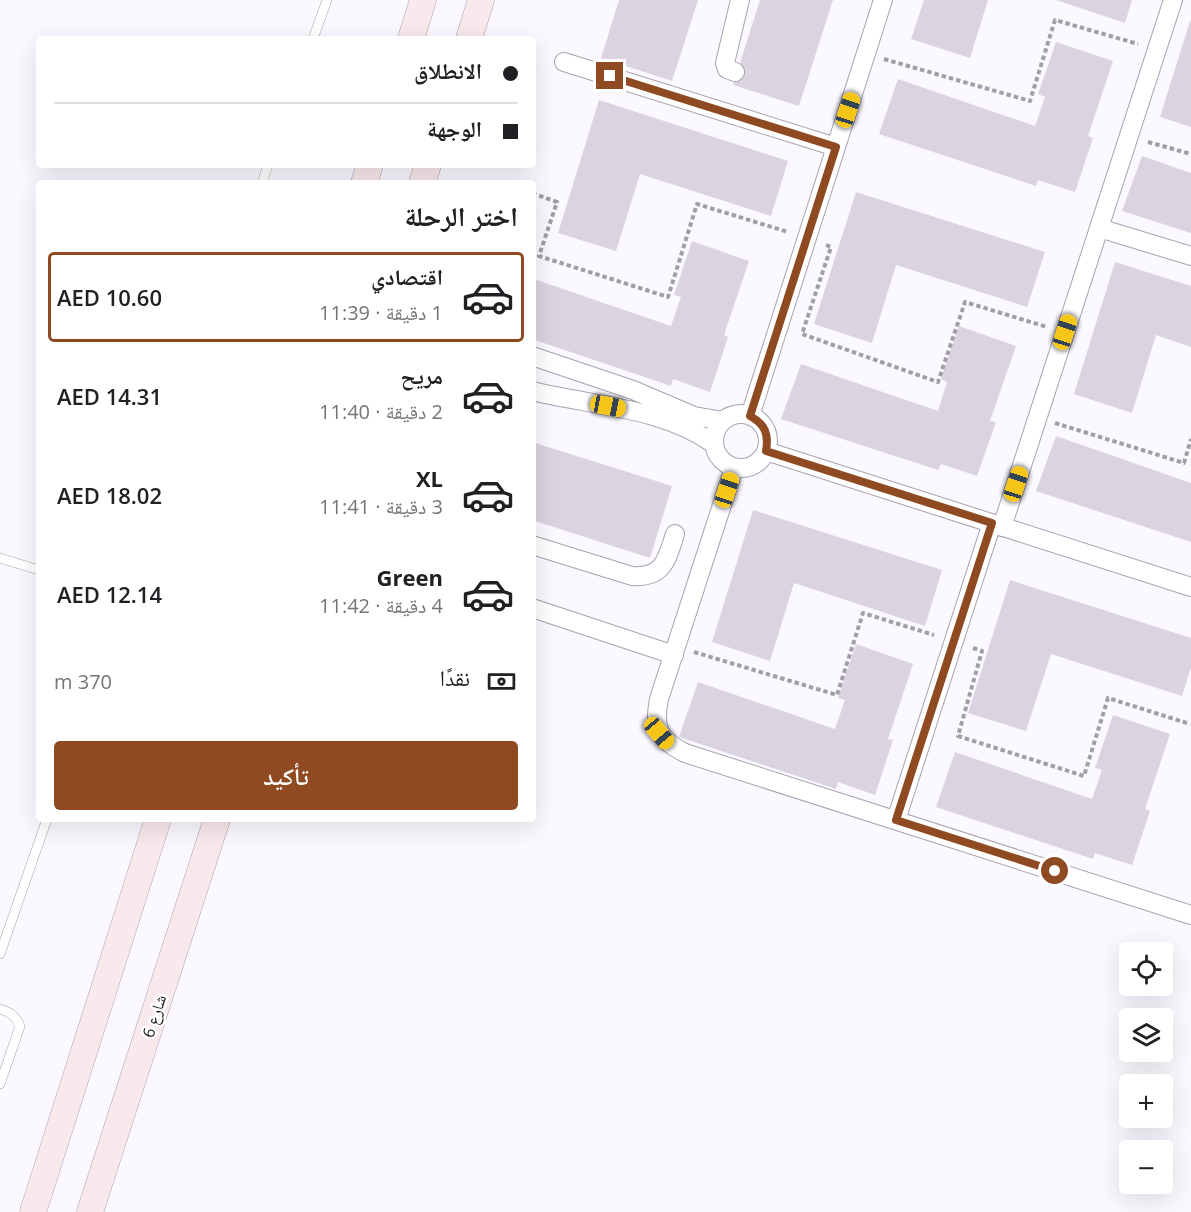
<!DOCTYPE html>
<html lang="ar">
<meta charset="utf-8">
<style>
body{margin:0;font-family:"Open Sans","Noto Naskh Arabic",sans-serif;background:#f6f6f6;color:#202124;direction:rtl;height:100vh;display:flex;flex-direction:column;font-size:22px;white-space:nowrap}
*{box-sizing:border-box;margin:0}
p{font-size:20px;color:#757577}
.icon{flex:none;width:33px;height:33px;fill:none;stroke:currentColor;stroke-width:2;stroke-linecap:round;stroke-linejoin:round}
.map{position:relative;flex:1;overflow:hidden;direction:ltr}
.details{position:absolute;left:36px;top:180px;width:500px;height:642px;display:flex;flex-direction:column;background:#fff;border-radius:6px;box-shadow:0 6px 24px #0002;direction:rtl}
.details>*{flex:none}
.hud{position:absolute;left:36px;top:36px;width:500px;height:132px;border-radius:6px;box-shadow:0 6px 24px #0002;direction:rtl;display:grid;align-content:center;height:132px;padding:0 18px;background:#fff}
.fabs{position:absolute;left:1119px;top:942px;display:grid;gap:12px}
.fabs a{display:grid;place-items:center;width:54px;height:54px;border-radius:6px;background:#fff;box-shadow:0 6px 24px #0002;font-size:30px}
.end{position:absolute;width:27px;height:27px;margin:-14px;border:8px solid #8f4a21;background:#fff;box-shadow:0 0 0 3px #fff}
.from{border-radius:50%}
.car{position:absolute;width:18px;height:36px;margin:-18px -9px;border-radius:8px;box-shadow:0 0 4px 2px #0007;background:linear-gradient(#f5c518 24%,#345 0 40%,#f5c518 0 76%,#345 0 86%,#f5c518 0)}
.hud b{display:flex;align-items:center;gap:21px;height:57px;font-size:22px}
.hud b+b{border-top:2px solid #e0e0e0}
.hud i{width:15px;height:15px;background:#202124}
ul{padding:0;list-style:none}
li{display:flex;align-items:center;gap:18px;height:90px;margin:0 12px 9px;padding:0 6px;border:3px solid transparent;border-radius:6px}
li div{flex:1}
li b{display:block;font-size:22px}
li em{font-style:normal;font-weight:600}
li.selected{border-color:#8f4a21}
li>.icon{width:54px;height:54px;stroke-width:1.5}
h2{padding:0 18px;font-size:27px;line-height:72px}
.pay{display:flex;align-items:center;gap:15px;height:66px;padding:0 18px;font-size:22px}
.pay p{margin-inline-start:auto}
.button{display:flex;gap:12px;margin-top:auto;padding:12px 18px}
.button a{flex:1;height:69px;border-radius:6px;background:#8f4a21;color:#fff;font-size:24px;font-weight:600;line-height:69px;text-align:center}
.map>svg:first-child{display:block}
.building{fill:#dad3e2}
.lines{fill:none;stroke-linecap:round;stroke-linejoin:round}
.lane-casing{stroke:#a8a2b0;stroke-width:10}
.street-casing{stroke:#a8a2b0;stroke-width:20}
.secondary-casing{stroke:#a8a2b0;stroke-width:27}
.path{stroke:#a19fa5;stroke-width:4;stroke-dasharray:4.5 3;stroke-linecap:butt}
.lane{stroke:#fff;stroke-width:9}
.street{stroke:#fff;stroke-width:18}
.secondary{stroke:#fae9ec;stroke-width:26}
.route{stroke:#8f4a21;stroke-width:8}
.labels{text-anchor:middle;stroke-width:5;stroke-linejoin:round;paint-order:stroke}
.street-label{font-size:16px;fill:#151318;stroke:#fff}
</style>
<div class="map">
<svg width="1191" height="1212" viewBox="0 0 1191 1212">
<rect width="100%" height="100%" fill="#fbf9ff"/>
<path class="building" d="M619,0H698L672,81L601,58Z
M760,0H833L799,106L733,85Z
M924,0H988L970,58L911,39Z
M1056,0H1132L1125,23Z
M1190,21H1191V127L1160,117Z
M1056,42L1113,61L1088,136L1093,138L1075,192L1038,180L1036,186L879,134L898,79L1035,126L1045,97L1038,94Z
M599,100L788,161L771,216L640,174L616,251L558,233Z
M1142,156L1191,173V233L1122,211Z
M856,192L1045,252L1027,307L896,265L872,343L814,324Z
M692,241L749,261L724,335L728,337L710,392L673,379L671,386L532,339L534,279L671,326L681,297L674,295Z
M1115,262L1191,286V347L1156,335L1132,413L1074,394Z
M959,326L1016,346L990,421L996,422L977,476L941,464L938,470L781,419L801,364L938,411L947,382L941,379Z
M1056,436L1191,483V542L1036,491Z
M532,442L672,486L650,558L532,520Z
M753,510L942,570L925,626L794,583L770,661L712,642Z
M1010,580L1191,638V667L1182,696L1051,654L1026,731L968,713Z
M856,644L913,664L888,739L893,740L875,795L838,782L836,789L679,737L698,682L835,729L845,700L838,698Z
M1113,715L1170,734L1145,809L1150,811L1132,865L1095,853L1093,859L936,807L955,752L1092,799L1102,770L1095,768Z"/>
<g class="lines">
<g class="lane-casing">
<path id="lane" d="M313,39L327,0
M262,183L268,165
M0,558L39,570
M0,954L47,819
M0,1009C10,1012 16,1016 20,1026L0,1084"/>
</g>
<g class="street-casing">
<path id="street" d="M564,62L836,147
M735,72L727,69L725,63L740,0
M1099,228L1191,256
M532,356L633,390L694,416L723,421
M532,391C593,406 662,407 714,444
M714 441a27 27 0 1 1 54 0a27 27 0 1 1-54 0Z
M750,416L883,0
M766,451L1191,587
M734,468L659,699C653,728 659,740 685,753L1191,915
M1002,527L1173,0
M532,545L632,576C664,578 667,559 675,534
M532,608L674,655
M896,820L992,523"/>
</g>
<g class="secondary-casing">
<path id="secondary" d="M411,39L423,0
M469,39L481,0
M364,183L370,165
M422,183L428,165
M33,1212L158,819
M90,1212L217,819"/>
</g>
<path class="path" d="M884,59L1030,101L1055,20L1138,44
M1148,142L1191,154
M532,193L557,202L539,256L668,297L697,204L788,232
M826,245L831,247L802,334L938,382L965,302L1047,327
M1055,423L1184,463L1191,439
M973,648L982,651L958,736L1084,776L1108,698L1190,724
M694,652L837,695L863,613L934,635"/>
<use href="#lane" class="lane"/>
<use href="#street" class="street"/>
<use href="#secondary" class="secondary"/>
</g>
<g class="lines">
<path class="route" d="M610,76L836,147L750,416C765,424 769,434 766,451L992,523L896,820L1055,871"/>
</g>
<g class="labels">
<g class="street-label">
<text transform="translate(154 1016) rotate(-72)" y="6">شارع 6</text>
</g>
</g>
</svg>
<div class="fabs">
<a><svg class="icon" aria-label="locate" viewBox="0 0 24 24"><circle cx="12" cy="12" r="6"/><path d="M12 2v4M12 18v4M2 12h4M18 12h4"/></svg></a>
<a><svg class="icon" aria-label="layers" viewBox="0 0 24 24"><path d="M12 4l9 5-9 5-9-5zM3 14l9 5 9-5"/></svg></a>
<a>+</a>
<a>−</a>
</div>
<i class="end from" style="left:1055px;top:871px"></i>
<i class="end" style="left:610px;top:76px"></i>
<i class="car" style="left:848px;top:110px;rotate:18deg"></i>
<i class="car" style="left:1065px;top:332px;rotate:18deg"></i>
<i class="car" style="left:608px;top:406px;rotate:101deg"></i>
<i class="car" style="left:1016px;top:484px;rotate:18deg"></i>
<i class="car" style="left:727px;top:490px;rotate:18deg"></i>
<i class="car" style="left:659px;top:733px;rotate:140deg"></i>
<div class="hud">
<b><i class="from"></i>الانطلاق</b>
<b><i></i>الوجهة</b>
</div>
<section class="details">
<h2>اختر الرحلة</h2>
<ul>
<li class="selected"><svg class="icon" aria-label="car" viewBox="0 0 24 24"><path d="M5 17H2v-5l4-1 3-4h7l3 4 3 1v5h-3M9 17h6M6 11h13"/><circle cx="7" cy="17" r="2"/><circle cx="17" cy="17" r="2"/></svg><div><b>اقتصادي</b><p>1 دقيقة · 11:39</p></div><em>AED 10.60</em></li>
<li><svg class="icon" aria-label="car" viewBox="0 0 24 24"><path d="M5 17H2v-5l4-1 3-4h7l3 4 3 1v5h-3M9 17h6M6 11h13"/><circle cx="7" cy="17" r="2"/><circle cx="17" cy="17" r="2"/></svg><div><b>مريح</b><p>2 دقيقة · 11:40</p></div><em>AED 14.31</em></li>
<li><svg class="icon" aria-label="car" viewBox="0 0 24 24"><path d="M5 17H2v-5l4-1 3-4h7l3 4 3 1v5h-3M9 17h6M6 11h13"/><circle cx="7" cy="17" r="2"/><circle cx="17" cy="17" r="2"/></svg><div><b>XL</b><p>3 دقيقة · 11:41</p></div><em>AED 18.02</em></li>
<li><svg class="icon" aria-label="car" viewBox="0 0 24 24"><path d="M5 17H2v-5l4-1 3-4h7l3 4 3 1v5h-3M9 17h6M6 11h13"/><circle cx="7" cy="17" r="2"/><circle cx="17" cy="17" r="2"/></svg><div><b>Green</b><p>4 دقيقة · 11:42</p></div><em>AED 12.14</em></li>
</ul>
<div class="pay"><svg class="icon" aria-label="cash" viewBox="0 0 24 24"><path d="M3 7h18v10H3z"/><circle cx="12" cy="12" r="2"/></svg>نقدًا<p>370 m</p></div>
<div class="button"><a>تأكيد</a></div>
</section>
</div>
